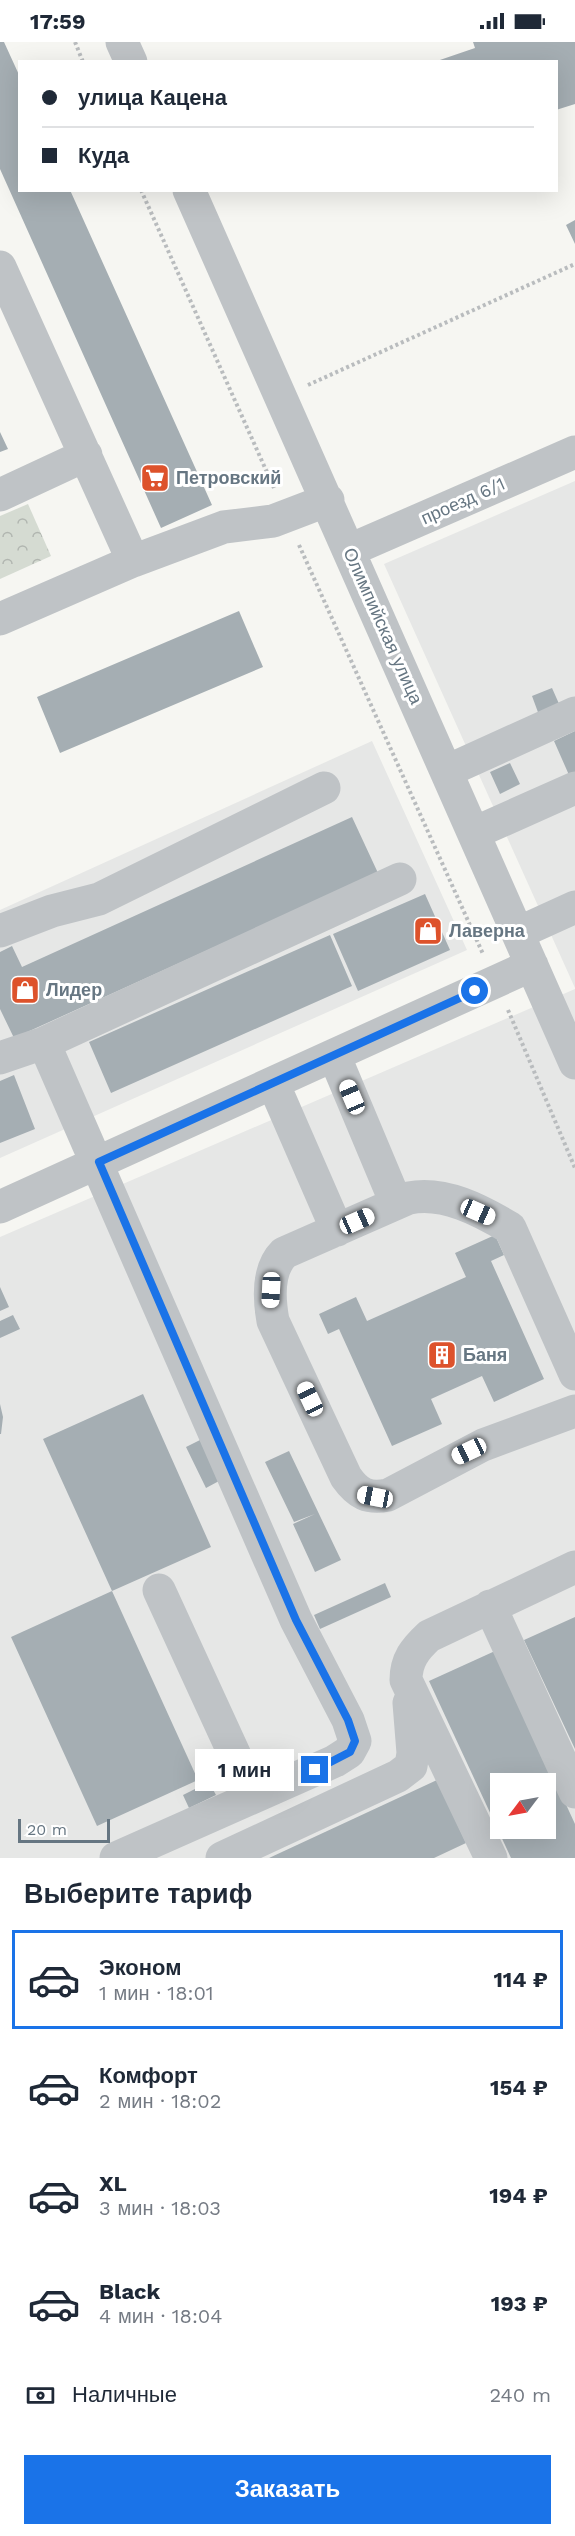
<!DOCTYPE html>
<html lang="ru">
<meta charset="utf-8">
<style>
body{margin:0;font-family:"Work Sans",sans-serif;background:#f6f6f7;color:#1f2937;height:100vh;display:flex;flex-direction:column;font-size:22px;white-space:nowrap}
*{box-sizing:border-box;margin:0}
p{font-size:20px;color:#747a83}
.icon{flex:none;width:33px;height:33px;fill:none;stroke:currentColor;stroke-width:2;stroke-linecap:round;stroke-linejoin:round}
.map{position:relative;height:1816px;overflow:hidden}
.panel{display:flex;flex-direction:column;background:#fff;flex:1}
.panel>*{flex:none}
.banner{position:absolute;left:18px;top:18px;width:540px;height:132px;border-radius:0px;box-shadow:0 6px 24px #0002;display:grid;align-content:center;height:132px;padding:0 24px;background:#fff}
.needle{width:39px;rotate:238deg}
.controls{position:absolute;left:490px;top:1731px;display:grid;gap:12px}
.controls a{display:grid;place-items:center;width:66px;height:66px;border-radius:0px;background:#fff;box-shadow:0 6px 24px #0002;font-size:30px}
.scale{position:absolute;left:18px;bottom:15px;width:92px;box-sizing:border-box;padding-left:6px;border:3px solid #667682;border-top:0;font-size:16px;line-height:21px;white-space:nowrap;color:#667682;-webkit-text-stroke:4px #fff;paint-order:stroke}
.end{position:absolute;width:27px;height:27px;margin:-14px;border:8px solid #1a73e8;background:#fff;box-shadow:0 0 0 3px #fff}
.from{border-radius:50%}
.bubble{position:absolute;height:42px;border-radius:0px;background:#fff;box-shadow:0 6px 24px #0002;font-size:20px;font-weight:700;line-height:42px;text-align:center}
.car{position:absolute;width:18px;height:36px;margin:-18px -9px;border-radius:8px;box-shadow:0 0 4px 2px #0007;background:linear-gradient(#fff 24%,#345 0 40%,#fff 0 76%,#345 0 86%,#fff 0)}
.banner b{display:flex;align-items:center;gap:21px;height:57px;font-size:22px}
.banner b+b{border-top:2px solid #e0e1e3}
.banner i{width:15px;height:15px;background:#1f2937}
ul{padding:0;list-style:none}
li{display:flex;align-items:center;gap:18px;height:99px;margin:0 12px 9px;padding:0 12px;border:3px solid transparent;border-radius:0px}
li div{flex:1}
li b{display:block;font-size:22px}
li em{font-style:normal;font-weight:700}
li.on{border-color:#1a73e8}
li>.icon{width:54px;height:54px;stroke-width:1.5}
h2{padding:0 24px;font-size:27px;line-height:72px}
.pay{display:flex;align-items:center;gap:15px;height:66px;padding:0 24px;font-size:22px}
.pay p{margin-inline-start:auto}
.primary-button{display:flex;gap:12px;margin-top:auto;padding:12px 24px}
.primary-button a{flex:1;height:69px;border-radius:0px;background:#1a73e8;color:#fff;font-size:24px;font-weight:700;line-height:69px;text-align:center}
.status{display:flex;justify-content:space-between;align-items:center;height:42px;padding:0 30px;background:#fff;direction:ltr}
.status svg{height:16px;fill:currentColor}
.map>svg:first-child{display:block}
.built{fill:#e6e7e6;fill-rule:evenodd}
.park{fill:url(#park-crowns)}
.building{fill:#a5aeb3;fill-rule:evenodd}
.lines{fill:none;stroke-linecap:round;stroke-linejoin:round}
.path{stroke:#b9bcbe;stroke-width:4;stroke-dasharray:3 3;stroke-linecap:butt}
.minor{stroke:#bfc3c6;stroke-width:33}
.route{stroke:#1a73e8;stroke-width:8}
.labels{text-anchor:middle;stroke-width:6;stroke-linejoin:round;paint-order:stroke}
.poi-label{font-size:18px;font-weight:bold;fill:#667682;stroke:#fff;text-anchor:start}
.street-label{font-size:18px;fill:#667682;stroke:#fff}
</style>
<div class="status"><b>17:59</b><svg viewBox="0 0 49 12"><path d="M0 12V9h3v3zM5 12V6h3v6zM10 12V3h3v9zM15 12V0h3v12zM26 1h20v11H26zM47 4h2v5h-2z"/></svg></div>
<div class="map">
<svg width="575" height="1816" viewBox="0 0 575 1816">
<defs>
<pattern id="park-crowns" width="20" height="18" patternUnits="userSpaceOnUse" patternTransform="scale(1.5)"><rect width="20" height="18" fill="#d5dbd2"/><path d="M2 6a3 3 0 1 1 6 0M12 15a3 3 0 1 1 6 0" fill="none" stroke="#b1b6b0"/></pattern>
</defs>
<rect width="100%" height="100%" fill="#f6f6f2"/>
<path class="built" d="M575,439V946L384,522Z
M372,699L467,908L0,1116V868Z
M575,947V1816H0V1195ZM501,1742H546V1786H501Z"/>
<path class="park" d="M28,462L51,514L0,537V474Z"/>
<path class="building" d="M0,0H4L20,35V148H70L212,463L161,486L0,127Z
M473,0H575V62L556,68V20H434L475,6Z
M575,178V202L566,183Z
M0,390L8,407L0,410Z
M239,569L263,625L60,711L37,655Z
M552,646L560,664L539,673L532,654Z
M575,689V730L569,733L554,699Z
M510,721L520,742L500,752L490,730Z
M352,775L378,831L14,996L0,967V910L12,904L22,925Z
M425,852L450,908L358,949L333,892Z
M330,893L352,944L111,1051L89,1000Z
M14,1033L35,1087L0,1101V1039Z
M495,1193L504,1213L491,1219L544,1337L494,1360L482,1334L431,1357L442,1382L392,1404L339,1287L328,1292L319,1272L356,1255L367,1279L466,1235L455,1211Z
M0,1245L9,1265L0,1269Z
M13,1273L20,1287L0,1296V1279Z
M143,1352L211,1505L112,1549L43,1397Z
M0,1362L3,1375L1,1392H0Z
M200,1398L219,1439L206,1446L186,1405Z
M289,1409L341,1518L315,1530L293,1482L315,1472L294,1480L265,1420Z
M385,1541L391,1555L320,1587L314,1573Z
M112,1549L198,1738L97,1784L11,1595Z
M575,1575V1707L524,1598Z
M495,1609L575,1782V1816H511L429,1639ZM501,1742H546V1786H501Z
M437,1738L466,1801L434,1816H269Z
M209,1740L216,1753L189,1766L183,1753Z"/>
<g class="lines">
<path class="path" d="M75,0L83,20
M141,148L274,446
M308,343L575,222
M299,503L483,912
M508,968L575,1126"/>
<path class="minor" d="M122,0L131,20
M189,148L575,1021
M0,225L133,519
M0,453L86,413
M350,508L575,410
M0,577L133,519L224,485L273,479L328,458
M447,729L575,671
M474,791L575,746
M0,889L52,869L99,857L324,746
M518,891L575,865
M44,1001L296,1578L348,1678L355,1699L349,1710L335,1719L116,1816
M334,1013L396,1161
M0,1016L44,1001L400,837
M273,1041L337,1188
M0,1165L532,923
M575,1332L510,1186C480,1168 444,1149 409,1156L284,1211C267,1228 269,1257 273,1279L346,1435C358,1452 368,1457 388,1453L483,1403L575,1369
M159,1548L254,1755
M490,1564L575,1750
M222,1816L398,1734L411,1724L413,1711L409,1661
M491,1816L406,1638C406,1618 415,1607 429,1594L575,1525"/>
</g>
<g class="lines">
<path class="route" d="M315,1728L350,1710L355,1699L348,1678L296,1578L99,1120L475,949"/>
</g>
<defs>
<g id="supermarket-square" transform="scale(1.5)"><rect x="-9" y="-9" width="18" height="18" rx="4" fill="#dd522b" stroke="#fff"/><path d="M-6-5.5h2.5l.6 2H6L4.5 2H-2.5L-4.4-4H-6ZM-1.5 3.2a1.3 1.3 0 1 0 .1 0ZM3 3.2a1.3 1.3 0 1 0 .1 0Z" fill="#fff"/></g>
<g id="shop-square" transform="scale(1.5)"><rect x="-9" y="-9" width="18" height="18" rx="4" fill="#dd522b" stroke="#fff"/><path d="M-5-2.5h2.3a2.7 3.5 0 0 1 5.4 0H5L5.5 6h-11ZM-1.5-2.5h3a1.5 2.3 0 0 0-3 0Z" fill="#fff"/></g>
<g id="building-square" transform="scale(1.5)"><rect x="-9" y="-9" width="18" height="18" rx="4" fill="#dd522b" stroke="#fff"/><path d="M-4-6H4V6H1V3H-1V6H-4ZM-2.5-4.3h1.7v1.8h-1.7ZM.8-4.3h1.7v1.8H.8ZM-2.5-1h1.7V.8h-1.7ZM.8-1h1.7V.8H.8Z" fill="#fff"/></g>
</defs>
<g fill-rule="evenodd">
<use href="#supermarket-square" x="155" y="436"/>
<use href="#shop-square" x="428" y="889"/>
<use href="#shop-square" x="25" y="948"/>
<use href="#building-square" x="442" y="1313"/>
</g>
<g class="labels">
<g class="poi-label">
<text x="176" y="442">Петровский</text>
<text x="449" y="895">Лаверна</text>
<text x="46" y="954">Лидер</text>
<text x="463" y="1319">Баня</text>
</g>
<g class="street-label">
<text transform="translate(463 459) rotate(-24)" y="6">проезд 6/1</text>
<text transform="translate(383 584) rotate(66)" y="6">Олимпийская улица</text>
</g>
</g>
</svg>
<div class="controls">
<a><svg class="needle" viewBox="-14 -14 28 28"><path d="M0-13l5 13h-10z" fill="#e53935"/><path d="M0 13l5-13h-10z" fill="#747a83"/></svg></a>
</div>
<div class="scale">20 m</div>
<i class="end from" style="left:475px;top:949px"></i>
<i class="end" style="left:315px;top:1728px"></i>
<div class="bubble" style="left:195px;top:1707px;width:99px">1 мин</div>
<i class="car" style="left:352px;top:1055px;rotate:337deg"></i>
<i class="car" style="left:478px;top:1170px;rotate:114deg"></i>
<i class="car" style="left:357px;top:1179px;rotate:66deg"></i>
<i class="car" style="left:271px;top:1248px;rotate:183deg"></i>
<i class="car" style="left:310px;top:1357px;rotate:335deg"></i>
<i class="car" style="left:469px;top:1409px;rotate:245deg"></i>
<i class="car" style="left:375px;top:1455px;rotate:281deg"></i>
<div class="banner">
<b><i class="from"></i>улица Кацена</b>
<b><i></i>Куда</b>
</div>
</div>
<section class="panel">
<h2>Выберите тариф</h2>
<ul>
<li class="on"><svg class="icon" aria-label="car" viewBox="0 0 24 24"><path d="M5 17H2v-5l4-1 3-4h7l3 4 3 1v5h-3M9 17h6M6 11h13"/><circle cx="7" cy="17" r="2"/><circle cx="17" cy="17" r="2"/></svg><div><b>Эконом</b><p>1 мин · 18:01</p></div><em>114 ₽</em></li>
<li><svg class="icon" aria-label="car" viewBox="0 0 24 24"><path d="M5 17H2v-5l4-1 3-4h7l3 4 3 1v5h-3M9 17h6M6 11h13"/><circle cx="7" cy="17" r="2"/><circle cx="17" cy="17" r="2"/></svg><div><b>Комфорт</b><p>2 мин · 18:02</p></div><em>154 ₽</em></li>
<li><svg class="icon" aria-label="car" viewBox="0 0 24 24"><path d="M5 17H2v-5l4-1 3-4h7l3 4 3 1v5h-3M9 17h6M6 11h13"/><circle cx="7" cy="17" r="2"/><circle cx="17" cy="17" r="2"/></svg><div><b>XL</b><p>3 мин · 18:03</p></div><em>194 ₽</em></li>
<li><svg class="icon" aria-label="car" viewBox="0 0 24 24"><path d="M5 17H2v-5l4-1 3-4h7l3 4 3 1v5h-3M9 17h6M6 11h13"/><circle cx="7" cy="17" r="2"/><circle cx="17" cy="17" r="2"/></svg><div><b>Black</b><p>4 мин · 18:04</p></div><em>193 ₽</em></li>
</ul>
<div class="pay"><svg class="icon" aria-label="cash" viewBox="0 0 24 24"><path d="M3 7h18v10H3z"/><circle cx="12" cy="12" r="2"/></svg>Наличные<p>240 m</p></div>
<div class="primary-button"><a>Заказать</a></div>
</section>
